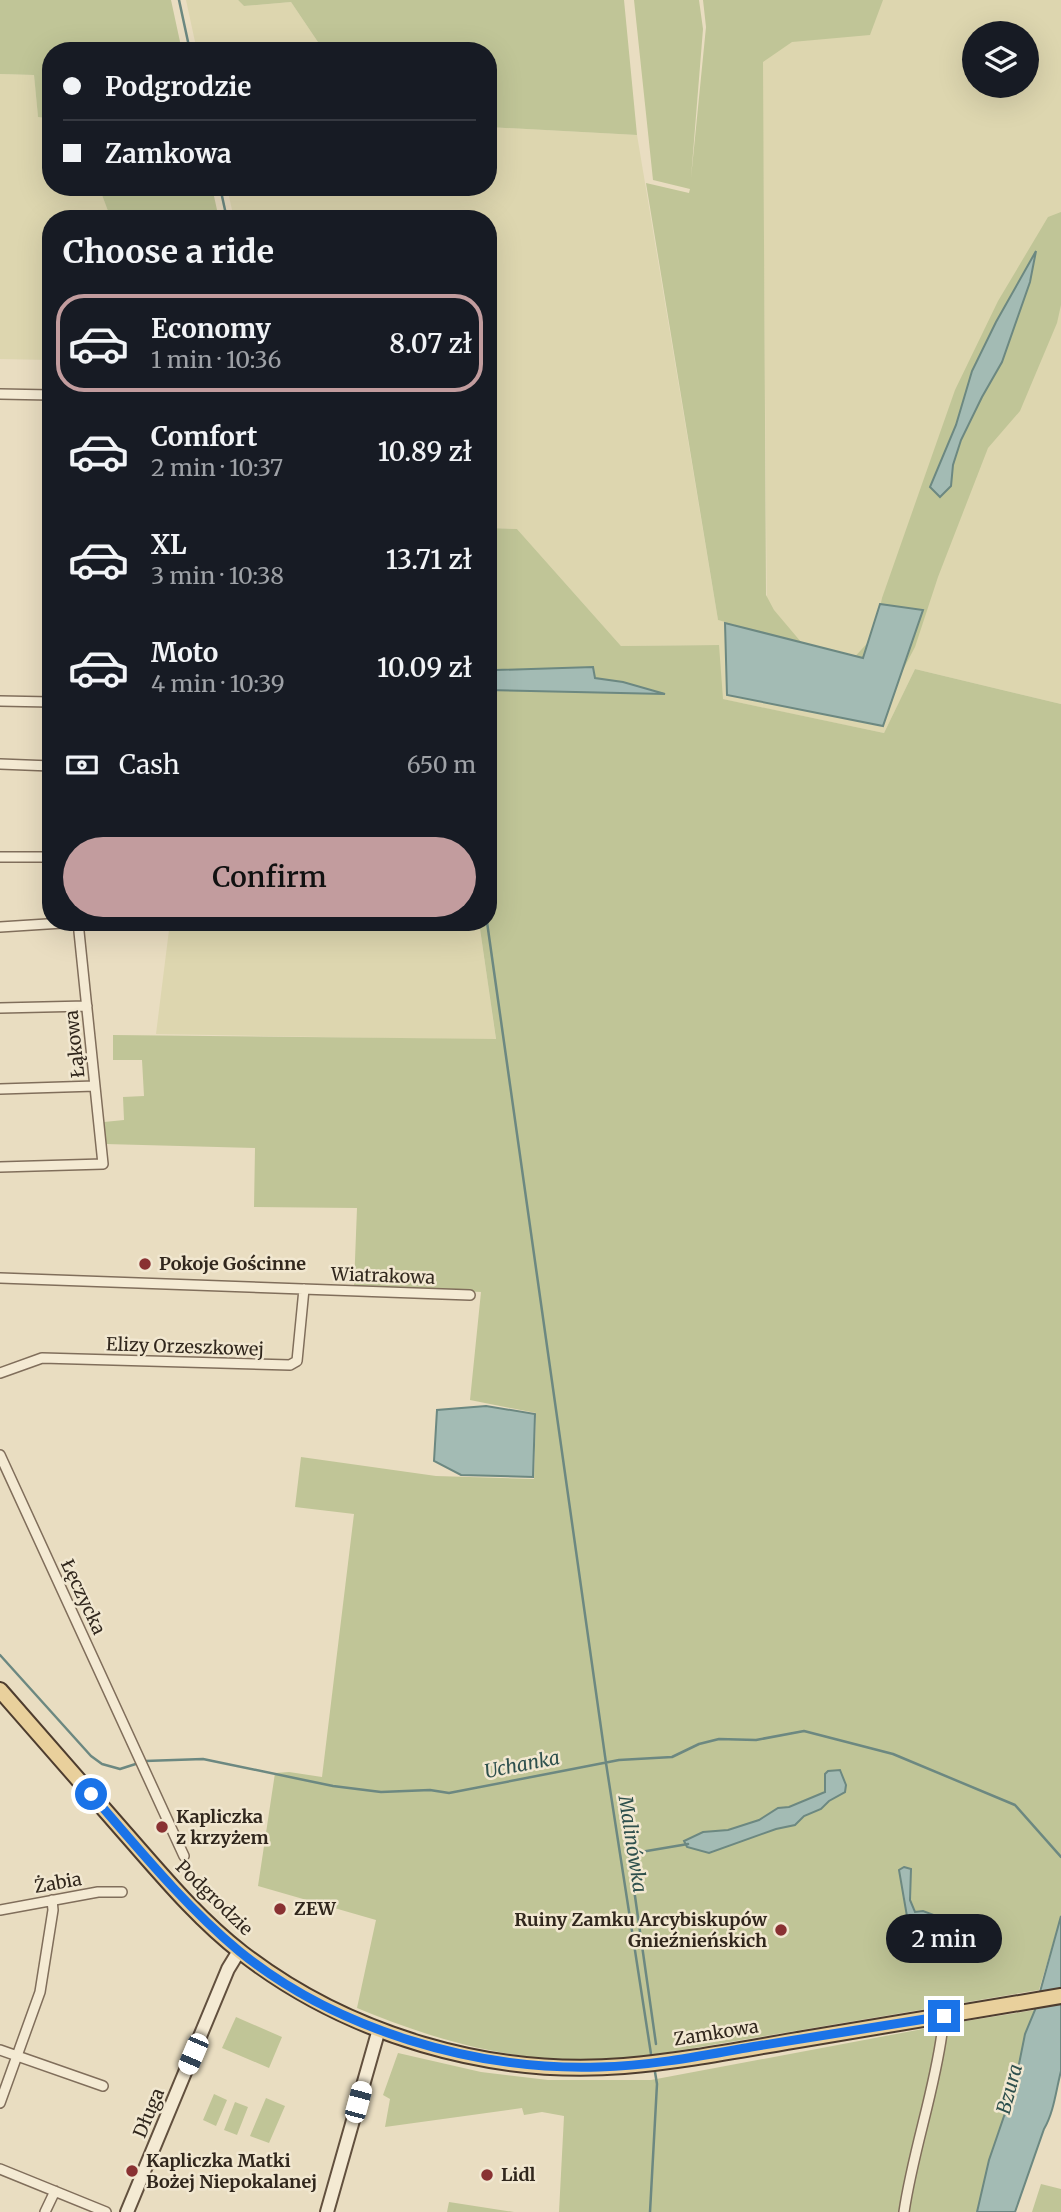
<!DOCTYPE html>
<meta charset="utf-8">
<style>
body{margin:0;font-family:Merriweather,serif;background:#20242c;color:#f1f3f6;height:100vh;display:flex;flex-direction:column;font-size:26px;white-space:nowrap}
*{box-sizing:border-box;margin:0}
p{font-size:23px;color:#9ea1a6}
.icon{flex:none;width:38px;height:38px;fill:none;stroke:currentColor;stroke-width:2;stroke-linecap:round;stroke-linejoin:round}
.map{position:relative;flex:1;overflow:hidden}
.sheet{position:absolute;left:42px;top:210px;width:455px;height:721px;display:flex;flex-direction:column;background:#171b24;border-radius:28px;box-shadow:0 7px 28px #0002}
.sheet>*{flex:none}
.top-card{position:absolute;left:42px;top:42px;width:455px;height:154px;border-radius:28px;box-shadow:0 7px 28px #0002;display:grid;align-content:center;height:154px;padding:0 21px;background:#171b24}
.fabs{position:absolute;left:962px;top:21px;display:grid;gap:14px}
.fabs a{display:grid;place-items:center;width:77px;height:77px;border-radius:50%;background:#171b24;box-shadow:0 7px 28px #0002;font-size:35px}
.end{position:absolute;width:32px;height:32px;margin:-16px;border:9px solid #1a73e8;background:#fff;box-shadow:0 0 0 4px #fff}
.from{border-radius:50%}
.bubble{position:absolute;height:49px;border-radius:24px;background:#171b24;box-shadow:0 7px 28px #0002;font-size:23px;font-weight:600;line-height:49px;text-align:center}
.car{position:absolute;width:21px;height:42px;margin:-21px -10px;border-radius:9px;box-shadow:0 0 5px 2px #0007;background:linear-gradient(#fff 24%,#345 0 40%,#fff 0 76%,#345 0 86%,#fff 0)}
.top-card b{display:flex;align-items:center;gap:24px;height:66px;font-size:26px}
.top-card b+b{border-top:2px solid #363941}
.top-card i{width:18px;height:18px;background:#f1f3f6}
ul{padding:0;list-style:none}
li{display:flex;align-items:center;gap:21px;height:98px;margin:0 14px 10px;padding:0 7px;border:4px solid transparent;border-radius:28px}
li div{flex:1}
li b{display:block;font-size:26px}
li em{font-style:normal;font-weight:600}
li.active{border-color:#c29c9e}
li>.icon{width:63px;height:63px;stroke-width:1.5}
h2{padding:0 21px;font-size:32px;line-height:84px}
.pay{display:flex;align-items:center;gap:18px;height:77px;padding:0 21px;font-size:26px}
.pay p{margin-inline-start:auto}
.action{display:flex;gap:14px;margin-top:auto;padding:14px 21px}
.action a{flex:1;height:80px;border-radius:42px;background:#c29c9e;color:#111;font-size:28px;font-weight:600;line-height:80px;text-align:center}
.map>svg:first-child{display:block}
.farmland{fill:#ddd6af;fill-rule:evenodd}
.green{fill:#c0c597}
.water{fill:#a3bbb4;stroke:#6c8881;stroke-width:2}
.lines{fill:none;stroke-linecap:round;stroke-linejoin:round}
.stream{stroke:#6c8881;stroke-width:2.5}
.street-casing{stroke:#806e5b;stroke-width:12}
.secondary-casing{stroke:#62503e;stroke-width:16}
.primary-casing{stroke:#4e3d2f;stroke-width:18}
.street{stroke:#f4ead3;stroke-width:9}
.secondary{stroke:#f4ead3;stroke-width:12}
.primary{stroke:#e9d09c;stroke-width:14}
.route{stroke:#1a73e8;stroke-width:9}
.poi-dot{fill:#893132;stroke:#f1e7d0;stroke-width:2.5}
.labels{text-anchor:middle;stroke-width:5;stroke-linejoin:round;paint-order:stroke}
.street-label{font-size:18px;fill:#31271d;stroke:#f1e7d0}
.poi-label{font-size:18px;font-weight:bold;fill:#31271d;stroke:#f1e7d0;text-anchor:start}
.water-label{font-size:19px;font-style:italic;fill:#2e504d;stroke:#f1e7d0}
</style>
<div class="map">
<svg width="1061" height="2212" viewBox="0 0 1061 2212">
<rect width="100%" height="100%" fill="#e9ddc1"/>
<path class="farmland" d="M186,0H238L244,6L291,2L324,51H197Z
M873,0H1061V704L915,669L884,733L722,699L718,645L621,646L517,529L488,528V219H234L227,187H488V127L637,135L718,620L767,632L762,16ZM975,33H1027V86H975Z
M0,74L34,75L38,117L51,119V187H99L111,219H51V360L0,359Z
M170,922H479L496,1040L156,1034Z"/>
<path class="green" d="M0,0H171L182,51H51V119L38,117L34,75L0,74Z
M238,0H624L637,135L488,127V51H324L291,2L244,6Z
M634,0H699L703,29L691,178L706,27L703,0H883L870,35L792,42L763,62L766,595L774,610L801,642L849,663L874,636L882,598L955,390L998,301L1048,217L1061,212V305L1057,323L1020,411L988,448L938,577L915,647L882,710L730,686L725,622L718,620L646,183L689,193L690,189L653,180Z
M99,187H212L219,219H111Z
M488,528L517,529L621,646L719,645L723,699L884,733L915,669L1061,704V1916L1039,1990L646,2056C628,2057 610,2059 592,2060C511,2062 431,2039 357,2008L376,1920L258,1886L275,1773L289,1772L322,1777L354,1514L295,1507L301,1457L436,1476L534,1479L536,1413L470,1400L481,1292L354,1286L357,1208L254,1207L255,1148L105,1144L104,1122L124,1120L123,1097L144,1096L142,1060H113V1035L496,1039L479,922H488Z
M1035,2010L1025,2034L1015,2084L989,2160L977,2212H559L564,2116L542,2112L524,2115L522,2108L385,2127L390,2099L383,2095L398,2053L481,2072L548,2080H651L960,2022Z
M236,2017L282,2037L269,2068L222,2048Z
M214,2094L227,2100L216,2126L203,2120Z
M266,2098L285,2106L269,2143L250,2136Z
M235,2102L248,2107L237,2135L224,2130Z
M1041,2184L1061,2189V2212H1032Z
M449,2202L514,2212H447Z"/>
<path class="water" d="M1036,251L1030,282L1002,362L982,397L961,440L953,465L951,486L940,497L930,487L956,425L972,371L996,322Z
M880,604L923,610L883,726L727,695L725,623L863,658Z
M593,667L595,678L623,682L665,694L488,690V679L496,670Z
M486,1406L535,1414L533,1477L461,1475L434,1461L437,1410Z
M840,1770L846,1785L845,1792L829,1801L821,1809L804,1816L795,1825L776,1829L709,1853L687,1847L684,1841L703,1832L728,1830L759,1820L778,1808L789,1807L825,1792V1774L828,1771Z
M904,1867L911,1869L910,1900L915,1912L923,1911L939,1917L940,1931L934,1936L933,1941L916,1935L909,1928L899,1870Z
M1061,1916V2071C1056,2090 1054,2112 1044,2129L1015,2212H977L989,2160L1015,2084L1025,2034L1035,2010Z"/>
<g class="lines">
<path class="stream" d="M179,0L190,51
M220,187L227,219
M487,922L606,1763L651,2054
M0,1655L91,1756L102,1764L120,1769L145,1761L203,1759L333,1786L381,1792L430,1790L449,1793L619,1760L672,1757L699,1744L719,1739L756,1740L804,1731L893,1754L1015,1805L1061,1857
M656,2044L629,1854L688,1844
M650,2212L657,2084L655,2072"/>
<g class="street-casing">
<path id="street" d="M0,394L51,395
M0,701L51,702
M0,764L51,766
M0,857H51
M0,927L78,922L103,1164L0,1167
M0,1008L87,1006
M0,1089L95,1086
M0,1278L470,1295
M0,1373L42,1358L290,1365L297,1361L304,1289
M0,1455L184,1856
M0,1910L98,1892H122
M0,2050L103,2086
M0,2103L40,1992L53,1910L52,1900
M0,2169L106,2212
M45,2212L55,2191
M904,2212C913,2151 934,2093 942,2033"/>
</g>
<g class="secondary-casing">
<path id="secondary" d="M127,2212L228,1969L239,1951
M327,2212L379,2029"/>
</g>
<g class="primary-casing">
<path id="primary" d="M0,1690C41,1737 82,1784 124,1832C161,1874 197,1918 242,1953C348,2035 490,2077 624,2066C684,2061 744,2049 804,2039C889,2024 975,2010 1061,1996"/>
</g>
<use href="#street" class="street"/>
<use href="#secondary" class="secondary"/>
<use href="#primary" class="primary"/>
</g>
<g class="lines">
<path class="route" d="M91,1794C138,1848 184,1905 239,1951C336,2030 476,2071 599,2067C650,2066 701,2056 751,2047C815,2037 880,2026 944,2016"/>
</g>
<g class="poi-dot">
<circle cx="145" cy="1264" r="7"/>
<circle cx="162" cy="1827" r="7"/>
<circle cx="280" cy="1909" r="7"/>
<circle cx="781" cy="1930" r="7"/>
<circle cx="132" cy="2171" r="7"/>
<circle cx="487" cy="2175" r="7"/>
</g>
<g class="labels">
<g class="street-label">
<text transform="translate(75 1044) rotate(-96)" y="6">Łąkowa</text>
<text transform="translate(383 1276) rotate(2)" y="6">Wiatrakowa</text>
<text transform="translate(185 1347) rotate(2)" y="6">Elizy Orzeszkowej</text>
<text transform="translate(83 1597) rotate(65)" y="6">Łęczycka</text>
<text transform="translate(58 1883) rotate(-10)" y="6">Żabia</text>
<text transform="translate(214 1898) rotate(44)" y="6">Podgrodzie</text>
<text transform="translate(716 2033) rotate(-9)" y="6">Zamkowa</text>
<text transform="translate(149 2113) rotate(-67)" y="6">Długa</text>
</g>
<g class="poi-label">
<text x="159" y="1270">Pokoje Gościnne</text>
<text x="176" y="1823">Kapliczka<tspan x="176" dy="21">z krzyżem</tspan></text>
<text x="294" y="1915">ZEW</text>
<text x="767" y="1926" text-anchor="end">Ruiny Zamku Arcybiskupów<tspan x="767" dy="21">Gnieźnieńskich</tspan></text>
<text x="146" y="2167">Kapliczka Matki<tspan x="146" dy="21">Bożej Niepokalanej</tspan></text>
<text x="501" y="2181">Lidl</text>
</g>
<g class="water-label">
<text transform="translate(522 1764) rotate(-11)" y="7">Uchanka</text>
<text transform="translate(633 1844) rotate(81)" y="7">Malinówka</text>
<text transform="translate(1009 2089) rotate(-75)" y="7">Bzura</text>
</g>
</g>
</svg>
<div class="fabs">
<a><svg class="icon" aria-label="layers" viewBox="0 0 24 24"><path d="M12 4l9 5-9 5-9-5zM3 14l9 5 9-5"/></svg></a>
</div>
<i class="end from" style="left:91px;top:1794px"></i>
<i class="end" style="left:944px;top:2016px"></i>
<div class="bubble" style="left:886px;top:1914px;width:116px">2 min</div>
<i class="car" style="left:193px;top:2054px;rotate:203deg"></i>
<i class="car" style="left:358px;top:2102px;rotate:15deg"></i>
<div class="top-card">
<b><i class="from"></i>Podgrodzie</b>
<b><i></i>Zamkowa</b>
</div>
<section class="sheet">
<h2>Choose a ride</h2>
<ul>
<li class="active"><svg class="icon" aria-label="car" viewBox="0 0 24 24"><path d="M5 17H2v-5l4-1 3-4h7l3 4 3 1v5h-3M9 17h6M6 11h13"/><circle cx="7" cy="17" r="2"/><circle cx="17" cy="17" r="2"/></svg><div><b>Economy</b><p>1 min · 10:36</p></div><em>8.07 zł</em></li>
<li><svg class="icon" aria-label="car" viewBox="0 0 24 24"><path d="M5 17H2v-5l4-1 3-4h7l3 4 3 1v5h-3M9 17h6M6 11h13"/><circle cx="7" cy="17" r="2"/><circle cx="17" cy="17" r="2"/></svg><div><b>Comfort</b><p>2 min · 10:37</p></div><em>10.89 zł</em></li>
<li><svg class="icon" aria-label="car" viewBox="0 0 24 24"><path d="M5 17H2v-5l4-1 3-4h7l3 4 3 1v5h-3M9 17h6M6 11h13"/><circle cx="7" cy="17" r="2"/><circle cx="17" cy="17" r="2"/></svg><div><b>XL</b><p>3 min · 10:38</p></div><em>13.71 zł</em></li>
<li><svg class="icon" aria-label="car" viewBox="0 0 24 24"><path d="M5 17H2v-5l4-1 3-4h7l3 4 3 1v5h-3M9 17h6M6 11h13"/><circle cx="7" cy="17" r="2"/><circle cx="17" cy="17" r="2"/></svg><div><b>Moto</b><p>4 min · 10:39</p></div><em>10.09 zł</em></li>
</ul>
<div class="pay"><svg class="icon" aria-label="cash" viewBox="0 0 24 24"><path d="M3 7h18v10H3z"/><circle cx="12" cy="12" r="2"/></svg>Cash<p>650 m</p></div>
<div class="action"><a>Confirm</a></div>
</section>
</div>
